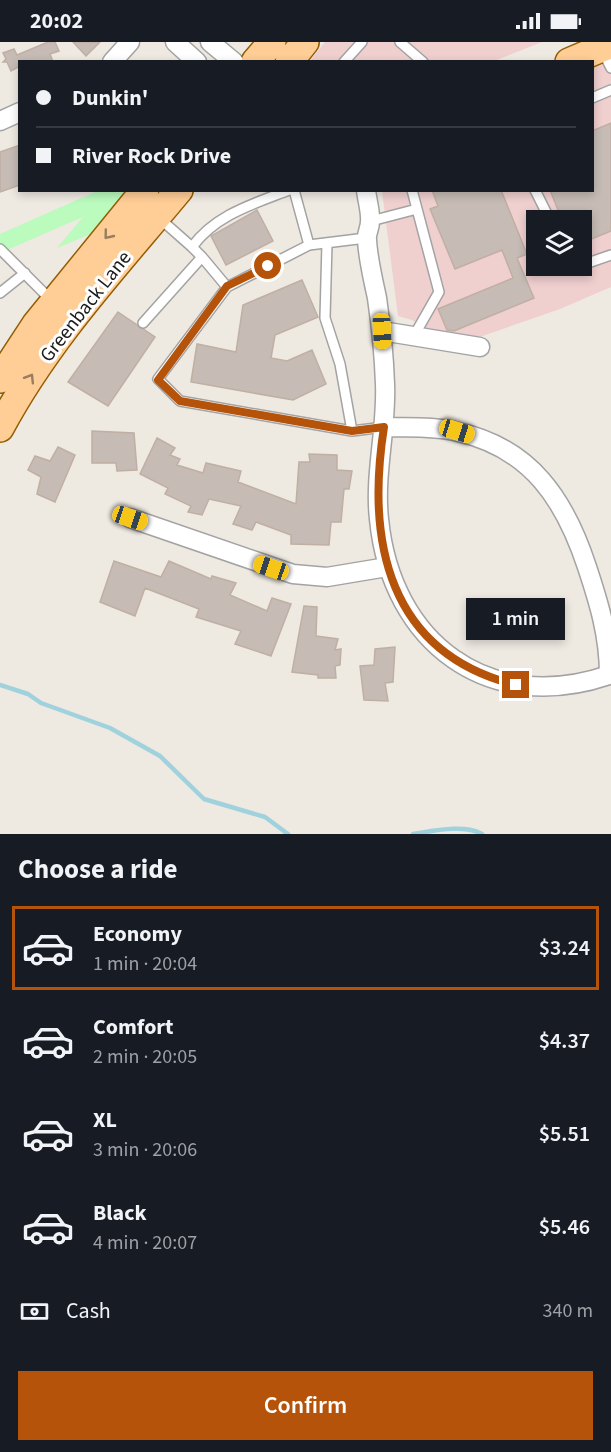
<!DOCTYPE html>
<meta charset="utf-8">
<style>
body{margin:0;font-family:"Source Sans 3",sans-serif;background:#20242c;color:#f1f3f6;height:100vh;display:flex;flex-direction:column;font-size:22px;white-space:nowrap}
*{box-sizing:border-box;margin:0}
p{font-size:20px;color:#9ea1a6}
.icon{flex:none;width:33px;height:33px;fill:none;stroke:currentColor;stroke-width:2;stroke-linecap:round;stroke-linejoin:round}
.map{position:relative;height:792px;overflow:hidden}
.panel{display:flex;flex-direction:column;background:#171b24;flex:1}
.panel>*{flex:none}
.banner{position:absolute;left:18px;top:18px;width:576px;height:132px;border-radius:0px;box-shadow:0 3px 9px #0003;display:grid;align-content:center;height:132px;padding:0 18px;background:#171b24}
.fabs{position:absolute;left:526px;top:168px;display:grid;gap:12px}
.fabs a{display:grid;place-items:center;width:66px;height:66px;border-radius:0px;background:#171b24;box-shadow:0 3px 9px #0003;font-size:30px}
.end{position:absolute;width:27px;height:27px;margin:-14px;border:8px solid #b45309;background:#fff;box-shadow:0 0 0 3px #fff}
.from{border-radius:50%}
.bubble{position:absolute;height:42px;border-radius:0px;background:#171b24;box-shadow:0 3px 9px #0003;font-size:20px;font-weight:600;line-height:42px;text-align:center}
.car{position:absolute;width:18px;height:36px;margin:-18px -9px;border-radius:8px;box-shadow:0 0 4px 2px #0007;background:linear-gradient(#f5c518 24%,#345 0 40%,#f5c518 0 76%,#345 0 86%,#f5c518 0)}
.banner b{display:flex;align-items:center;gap:21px;height:57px;font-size:22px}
.banner b+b{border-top:2px solid #363941}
.banner i{width:15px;height:15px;background:#f1f3f6}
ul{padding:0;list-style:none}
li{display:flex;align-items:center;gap:18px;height:84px;margin:0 12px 9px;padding:0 6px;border:3px solid transparent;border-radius:0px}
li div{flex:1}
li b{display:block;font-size:22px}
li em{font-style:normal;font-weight:600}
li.on{border-color:#b45309}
li>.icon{width:54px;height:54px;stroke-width:1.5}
h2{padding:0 18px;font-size:27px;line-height:72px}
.pay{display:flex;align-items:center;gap:15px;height:66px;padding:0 18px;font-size:22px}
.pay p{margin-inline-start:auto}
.button{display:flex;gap:12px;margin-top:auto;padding:12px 18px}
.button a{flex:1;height:69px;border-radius:0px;background:#b45309;color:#fff;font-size:24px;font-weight:600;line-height:69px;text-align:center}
.status{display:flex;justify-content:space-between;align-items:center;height:42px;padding:0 30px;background:#171b24;direction:ltr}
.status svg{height:16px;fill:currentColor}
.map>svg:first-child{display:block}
.commercial{fill:#f0cfcf;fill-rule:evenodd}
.park{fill:#bbfbbe}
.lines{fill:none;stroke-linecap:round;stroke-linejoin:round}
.stream{stroke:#a0d2de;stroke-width:4.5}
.building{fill:#c6bbb5;stroke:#c0afa3;stroke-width:1.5}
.lane-casing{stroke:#a3a3a3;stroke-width:12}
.street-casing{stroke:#a3a3a3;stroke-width:21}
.primary-casing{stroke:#945d00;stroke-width:30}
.lane{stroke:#fff;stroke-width:9}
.street{stroke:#fff;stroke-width:18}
.primary{stroke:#ffcd96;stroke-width:27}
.oneway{stroke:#997d5f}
.route{stroke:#b45309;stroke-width:8}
.labels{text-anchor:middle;stroke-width:6;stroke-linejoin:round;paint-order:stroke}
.street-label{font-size:20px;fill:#1c1c1c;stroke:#fff}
</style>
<div class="status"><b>20:02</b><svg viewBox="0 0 49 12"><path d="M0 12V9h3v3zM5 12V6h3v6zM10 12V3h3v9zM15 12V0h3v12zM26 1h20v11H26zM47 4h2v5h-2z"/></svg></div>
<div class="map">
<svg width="611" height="792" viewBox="0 0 611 792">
<rect width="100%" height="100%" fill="#eee9e1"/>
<path class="commercial" d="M325,0H542L494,19L309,20Z
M611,19V245L560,267L468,299L435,293L412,278L398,274L382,149L592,148L593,26ZM537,178H582V224H537Z"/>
<path class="park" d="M97,149H164L153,153L136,173L57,206L83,175L0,211V192Z"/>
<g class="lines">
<path class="stream" d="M0,643L28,652L41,661L110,686L160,714L204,757L265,775L288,792
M413,792C433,789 464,782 482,792"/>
</g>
<path class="building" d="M48,0H55L59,9L50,12L53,20H20V24L11,29L7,20H3L6,17L3,11L14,7L17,13Z
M73,0H100L86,14Z
M611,81V189L582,201V178H562L550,148H592V89Z
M20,103V143L0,150V110Z
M432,148H501L527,212L517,216L534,256L454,289L447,288L438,267L513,236L502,208L455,227L430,167L438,164Z
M257,168L273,199L226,223L211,194Z
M302,238L318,275L275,293L271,316L287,319L312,308L326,342L293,358L191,340L197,302L236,310L243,263Z
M118,270L155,295L108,364L68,340Z
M92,389L134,391L137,428L117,429L116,421H92Z
M157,396L175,406L170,413L180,417L177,423L203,431L206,421L241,429L238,440L296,462L299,420H310L309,412L337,413V428L352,429L349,447H344L341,480H331L329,503L291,502V493L256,480L252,488L233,482L241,464L209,457L202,473L188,470L191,464L165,452L168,446L140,432Z
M58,405L75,413L55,460L37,452L41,435L28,428L35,414L50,419Z
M114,519L161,535L169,519L211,537L212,534L236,541L230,553L267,569L272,556L291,562L271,614L235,602L241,589L196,575L199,567L145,546L135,574L100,560Z
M304,564L317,565L316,594L338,597L335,608L341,607L340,623L335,624L336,636H318V633L292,630Z
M395,605L393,640L385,641L388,659L364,658L360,624L374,623L375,607Z"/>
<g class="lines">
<g class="lane-casing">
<path id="lane" d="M400,0L423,20
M603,10L611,26
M344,20L362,0
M592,56L611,48
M294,148L309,203
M412,148L439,250L415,292
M535,148L550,178
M158,175L192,205C215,173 253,162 289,148
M371,179L417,167
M366,196L309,203L227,245L158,337L180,359L352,389L384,385
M327,201L325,276L340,322L352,389
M0,207L51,258
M202,215L227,245
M582,223L611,213
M0,251L25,231
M143,281L202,215L192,205"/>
</g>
<g class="street-casing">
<path id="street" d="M175,0L197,20
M210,0L234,20
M112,20L130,0
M0,79L20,70
M366,148C367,158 371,170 370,180C370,186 366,192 367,198C368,217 373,237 377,256C381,284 384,313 385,342C387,387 374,432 379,477C391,601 489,674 609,633C609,594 599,561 587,525C565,458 531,406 458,390C434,384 408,386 384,385
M382,289L480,305
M130,476L293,532L327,535L387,525"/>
</g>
<g class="primary-casing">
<path id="primary" d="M255,20L272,0
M289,20L305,0
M569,20L611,2
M0,337L36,282L145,148
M0,386C47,298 115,225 179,148"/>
</g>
<use href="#lane" class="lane"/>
<use href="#street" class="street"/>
<use href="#primary" class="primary"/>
</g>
<defs><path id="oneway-chevron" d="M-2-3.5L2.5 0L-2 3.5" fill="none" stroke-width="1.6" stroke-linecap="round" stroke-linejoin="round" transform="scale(1.5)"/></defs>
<g class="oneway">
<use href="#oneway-chevron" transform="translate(108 193) rotate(129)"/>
<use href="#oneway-chevron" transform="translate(30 336) rotate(-58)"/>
</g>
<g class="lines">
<path class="route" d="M268,224L227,244L158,338L180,359L352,389L384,385C366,500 388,611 516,643"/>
</g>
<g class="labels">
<g class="street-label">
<text transform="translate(85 264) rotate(-52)" y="7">Greenback Lane</text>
</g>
</g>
</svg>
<div class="fabs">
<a><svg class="icon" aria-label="layers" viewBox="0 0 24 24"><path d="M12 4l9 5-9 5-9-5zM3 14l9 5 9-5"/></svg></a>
</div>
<i class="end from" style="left:268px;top:224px"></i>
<i class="end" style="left:516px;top:643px"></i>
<div class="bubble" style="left:466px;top:556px;width:99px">1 min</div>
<i class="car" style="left:382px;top:289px;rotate:177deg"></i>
<i class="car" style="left:457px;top:389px;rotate:107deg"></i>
<i class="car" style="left:130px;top:476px;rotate:109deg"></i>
<i class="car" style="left:271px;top:526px;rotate:289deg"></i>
<div class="banner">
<b><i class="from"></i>Dunkin'</b>
<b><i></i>River Rock Drive</b>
</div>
</div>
<section class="panel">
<h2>Choose a ride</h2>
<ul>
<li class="on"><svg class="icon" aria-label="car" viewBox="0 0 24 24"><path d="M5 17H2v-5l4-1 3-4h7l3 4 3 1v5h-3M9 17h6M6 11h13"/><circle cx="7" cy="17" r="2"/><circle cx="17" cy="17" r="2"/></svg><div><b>Economy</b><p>1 min · 20:04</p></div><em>$3.24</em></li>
<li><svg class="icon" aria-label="car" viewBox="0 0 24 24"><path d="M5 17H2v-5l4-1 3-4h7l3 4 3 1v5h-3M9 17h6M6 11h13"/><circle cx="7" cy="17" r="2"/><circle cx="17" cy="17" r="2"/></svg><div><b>Comfort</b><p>2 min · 20:05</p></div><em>$4.37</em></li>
<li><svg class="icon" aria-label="car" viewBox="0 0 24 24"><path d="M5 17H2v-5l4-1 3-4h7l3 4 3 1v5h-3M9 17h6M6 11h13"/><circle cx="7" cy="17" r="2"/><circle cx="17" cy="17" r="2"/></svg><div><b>XL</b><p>3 min · 20:06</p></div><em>$5.51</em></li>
<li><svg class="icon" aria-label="car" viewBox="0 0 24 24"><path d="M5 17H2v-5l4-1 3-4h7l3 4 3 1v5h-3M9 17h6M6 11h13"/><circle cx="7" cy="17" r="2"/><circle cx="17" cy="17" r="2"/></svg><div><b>Black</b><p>4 min · 20:07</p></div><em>$5.46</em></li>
</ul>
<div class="pay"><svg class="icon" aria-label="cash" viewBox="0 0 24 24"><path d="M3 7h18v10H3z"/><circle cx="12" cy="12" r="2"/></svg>Cash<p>340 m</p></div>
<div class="button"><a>Confirm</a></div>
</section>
